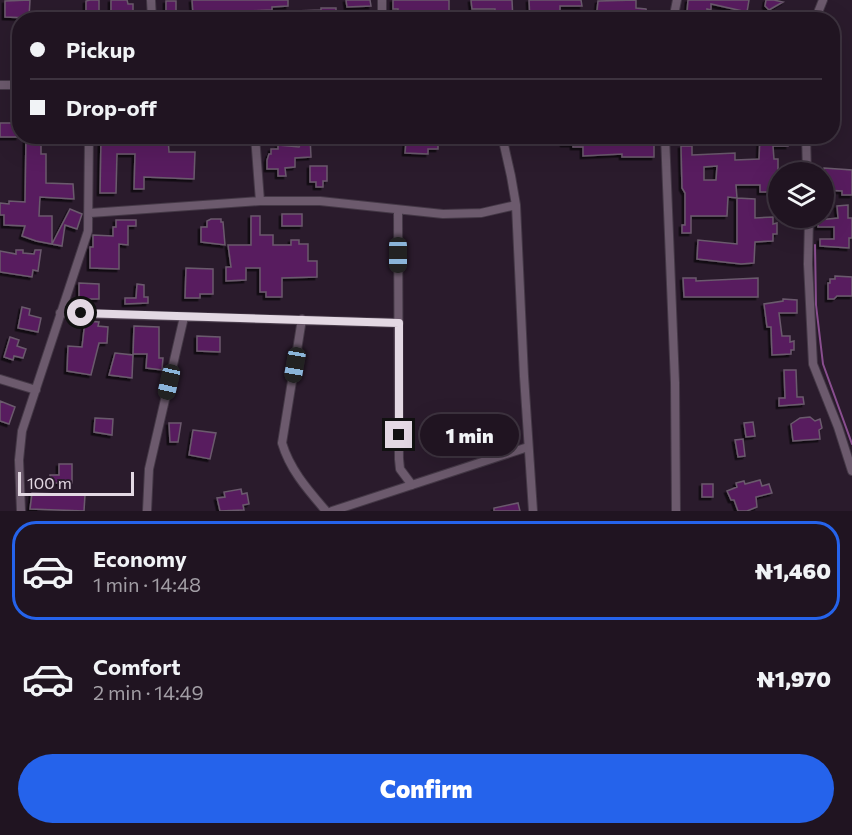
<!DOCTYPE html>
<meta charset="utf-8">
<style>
body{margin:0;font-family:Commissioner,sans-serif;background:#2d212e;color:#f1f3f6;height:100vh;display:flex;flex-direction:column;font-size:22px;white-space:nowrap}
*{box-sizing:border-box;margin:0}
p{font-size:20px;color:#a29ea5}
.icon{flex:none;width:33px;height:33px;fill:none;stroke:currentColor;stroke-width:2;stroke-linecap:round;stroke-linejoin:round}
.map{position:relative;height:511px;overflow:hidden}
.details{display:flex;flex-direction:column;background:#201421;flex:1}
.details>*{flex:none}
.banner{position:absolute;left:12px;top:12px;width:828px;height:132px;border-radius:24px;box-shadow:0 6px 24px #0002,0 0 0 2px #3d333f;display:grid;align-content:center;height:132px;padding:0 18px;background:#201421}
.buttons{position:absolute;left:768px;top:162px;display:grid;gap:12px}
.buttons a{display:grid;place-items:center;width:66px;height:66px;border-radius:50%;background:#201421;box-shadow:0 6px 24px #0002,0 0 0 2px #3d333f;font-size:30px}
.scale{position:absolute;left:18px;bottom:15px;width:116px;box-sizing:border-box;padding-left:6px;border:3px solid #e3d8e3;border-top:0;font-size:16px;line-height:21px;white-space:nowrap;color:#e3d8e3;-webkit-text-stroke:4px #2a1b2c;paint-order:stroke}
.end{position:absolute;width:27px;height:27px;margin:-14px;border:8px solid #e3d8e3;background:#111;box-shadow:0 0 0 3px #111}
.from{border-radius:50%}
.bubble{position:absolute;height:42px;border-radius:21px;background:#201421;box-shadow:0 6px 24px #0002,0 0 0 2px #3d333f;font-size:20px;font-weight:800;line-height:42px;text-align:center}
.car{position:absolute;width:18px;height:36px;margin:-18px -9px;border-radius:8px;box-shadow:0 0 4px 2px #0007;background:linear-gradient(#222 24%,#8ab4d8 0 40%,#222 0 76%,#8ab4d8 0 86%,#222 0)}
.banner b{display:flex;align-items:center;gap:21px;height:57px;font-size:22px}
.banner b+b{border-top:2px solid #3d333f}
.banner i{width:15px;height:15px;background:#f1f3f6}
ul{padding:10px 0 0;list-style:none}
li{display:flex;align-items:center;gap:18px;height:99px;margin:0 12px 9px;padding:0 6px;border:3px solid transparent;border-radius:24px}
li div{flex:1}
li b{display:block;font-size:22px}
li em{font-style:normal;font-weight:800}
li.selected{border-color:#2563eb}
li>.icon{width:54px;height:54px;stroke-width:1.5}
.primary-button{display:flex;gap:12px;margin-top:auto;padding:12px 18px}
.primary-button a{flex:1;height:69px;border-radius:36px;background:#2563eb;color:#fff;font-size:24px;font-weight:800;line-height:69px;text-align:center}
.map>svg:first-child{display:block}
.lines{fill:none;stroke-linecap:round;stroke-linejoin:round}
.stream{stroke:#894e8f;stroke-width:2}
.building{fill:#581f5e;stroke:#6b5a6d;stroke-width:1.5;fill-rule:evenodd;filter:url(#shadow)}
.minor-casing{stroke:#443846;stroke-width:10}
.minor{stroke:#6c5a6d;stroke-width:8}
.route{stroke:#e3d8e3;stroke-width:8}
</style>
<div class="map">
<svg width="852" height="511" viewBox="0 0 852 511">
<defs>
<filter id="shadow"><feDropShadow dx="-2.5" dy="2.5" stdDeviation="0" flood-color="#0009"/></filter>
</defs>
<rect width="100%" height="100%" fill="#2a1b2c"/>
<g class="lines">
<path class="stream" d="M815,245L816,305L823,364L852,444"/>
</g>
<path class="building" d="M30,0L29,18L5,17V1Z
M90,0H99V17H91V12H86V1Z
M111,0H127L128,4H133V12H128V16H116V12H111Z
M192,0H288V6L272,7V10L221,12V20H201V14H193Z
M346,0H370L371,6L347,7Z
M393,0H449V11L472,13V20H398V9H393Z
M471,0H512L513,20H495V9H472Z
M529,0H581L582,6H560V20H530Z
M636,0V8L646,9L647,14L644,17L596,20L598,1Z
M688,0H749L747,12L711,4V10L707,9V20H684L685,12H687Z
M766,0H774L783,2L769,10L765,6Z
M166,1H176V20H166Z
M321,8H336V20H296L295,11L321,10Z
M0,123H18V137H0Z
M26,136H41V154H46V183L73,184L74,199L40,197L39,216H52V244L70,209L82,214L77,229L65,225L62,246L36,241L22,236L25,226L4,225V215H0V203L9,204V201L25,202Z
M304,136H310L311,157L295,158V167L285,168L286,176H278V169H267V160L269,154H271V149H278V145L299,147Z
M562,136L654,139V157H622V154L583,156V147H573V144H563Z
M760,136H788V146H773L774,159H778V168L777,192H760V185H736L737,198L728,197L727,216H691V233H682V225H685V193L682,188L681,146H692V155L735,153V160L759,159ZM717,166L716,180H704V167Z
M168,137L169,152H195L194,179L144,177V189H134L135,154H117L116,193H100L101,138Z
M432,139H438V149H428V154L405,153L406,141H432Z
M310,166H327V181H323V187H316V182H310Z
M824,168L852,170V195H842V191L824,190Z
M737,198L755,199V218L773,217V224L777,223V234H773V241L755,242L754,263L741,264L697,259L698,240L737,244Z
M848,205V218H852V238H849V248L820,246V239H834V227H818V220L838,218L837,206Z
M282,214H302V226H282Z
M251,216H260V235H273V245H291V240H299V244H308V261H317V277L282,278V297H266V292H260V268H246V280L226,281V267H231L228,245H251Z
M211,219H221V222H223L225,245L201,242V227H207V221Z
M116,220H136V226H128V245L119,244V269L90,268V247H93V235L113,236V227H116Z
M16,250H23V253L34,254L35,250H41L38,271L33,270L32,277L0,272V251L16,254Z
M186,268L213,269V294H200V298H185Z
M835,276L852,277V296H837L834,299H828V283H830V279H835Z
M683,278H696V281L758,278V297H684Z
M79,283L99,284V299H79Z
M137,284L144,285V297H148V303L125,304V298H136Z
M783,299L797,300V313H779L782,336H790V342L794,341V350H791V354L772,355L771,327H767L764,304L783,301Z
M22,307L30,309L29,315L41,318L38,332L18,328Z
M85,321L99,322L98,326L108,327L107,343H99L91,375L67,371L68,346L82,347Z
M134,326L159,327V358H163L162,370L146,368L147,354H133Z
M197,336L220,337V352L197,351Z
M10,337L19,340L17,346L26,349L23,358L14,356L13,360L4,357Z
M115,353L133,355L132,378L109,375Z
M784,370H796L797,397H803L804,404L779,406V398H785Z
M0,401L15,407L9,424L0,421Z
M810,417L815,421L820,419L822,428L819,430L820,439L793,441L791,424L800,418Z
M95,418L113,419L112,435L94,432Z
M753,422L755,436L746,437L744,423Z
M169,423H181L178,442H170Z
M193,430L216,433L210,459L189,455Z
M743,439L745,456L738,457L735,440Z
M59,464H72V483H50V475H59Z
M760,480L762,486L769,484L772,493L756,497L757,507L747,511H738L734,500H731L727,491L737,487L736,483L744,481L745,484Z
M702,484H713V497H702Z
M241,489L242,494L247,493L249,504L243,505L244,510L220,511L217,498L225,497L224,492Z
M32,493L85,495L84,511L30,509Z
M518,503L520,511H494V508Z"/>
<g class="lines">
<g class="minor-casing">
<path id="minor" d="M151,0L152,20
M382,20V0
M673,20L677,0
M815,20L823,0
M0,85H20
M255,136L260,201
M502,136L511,176L516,205L524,376L533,511
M665,136L675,383L676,511
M806,136L807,172
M398,210L399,459L400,469L412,485
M90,213L260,201H320L443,214L481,213L516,205
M809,218L808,264L813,364L838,427L852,471
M60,313L399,323
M302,319L282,443C290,470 308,490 326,511
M0,379L36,390
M21,511L19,460L22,431L88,231L89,136
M147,511L149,469L184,317
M332,511L528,447"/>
</g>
<use href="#minor" class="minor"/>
</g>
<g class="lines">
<path class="route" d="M81,313L399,323V435"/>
</g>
</svg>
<div class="buttons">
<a><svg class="icon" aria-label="layers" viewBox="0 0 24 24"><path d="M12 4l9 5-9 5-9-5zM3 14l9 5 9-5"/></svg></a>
</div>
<div class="scale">100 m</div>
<i class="end from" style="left:81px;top:313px"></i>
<i class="end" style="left:399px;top:435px"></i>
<div class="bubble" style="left:420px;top:414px;width:99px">1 min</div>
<i class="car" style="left:398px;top:255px;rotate:180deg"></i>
<i class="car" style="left:295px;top:365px;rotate:190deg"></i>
<i class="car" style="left:169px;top:382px;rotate:193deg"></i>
<div class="banner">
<b><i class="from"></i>Pickup</b>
<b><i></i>Drop-off</b>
</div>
</div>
<section class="details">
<ul>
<li class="selected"><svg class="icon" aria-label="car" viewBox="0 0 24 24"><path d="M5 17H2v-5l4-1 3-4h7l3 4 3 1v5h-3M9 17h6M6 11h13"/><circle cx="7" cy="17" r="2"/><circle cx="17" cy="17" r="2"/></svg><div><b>Economy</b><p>1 min · 14:48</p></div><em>₦1,460</em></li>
<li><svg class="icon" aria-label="car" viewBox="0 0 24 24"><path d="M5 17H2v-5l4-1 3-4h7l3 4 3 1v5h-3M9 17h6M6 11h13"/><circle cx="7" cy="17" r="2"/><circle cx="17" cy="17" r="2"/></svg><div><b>Comfort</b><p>2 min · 14:49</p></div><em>₦1,970</em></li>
</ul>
<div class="primary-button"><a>Confirm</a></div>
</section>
